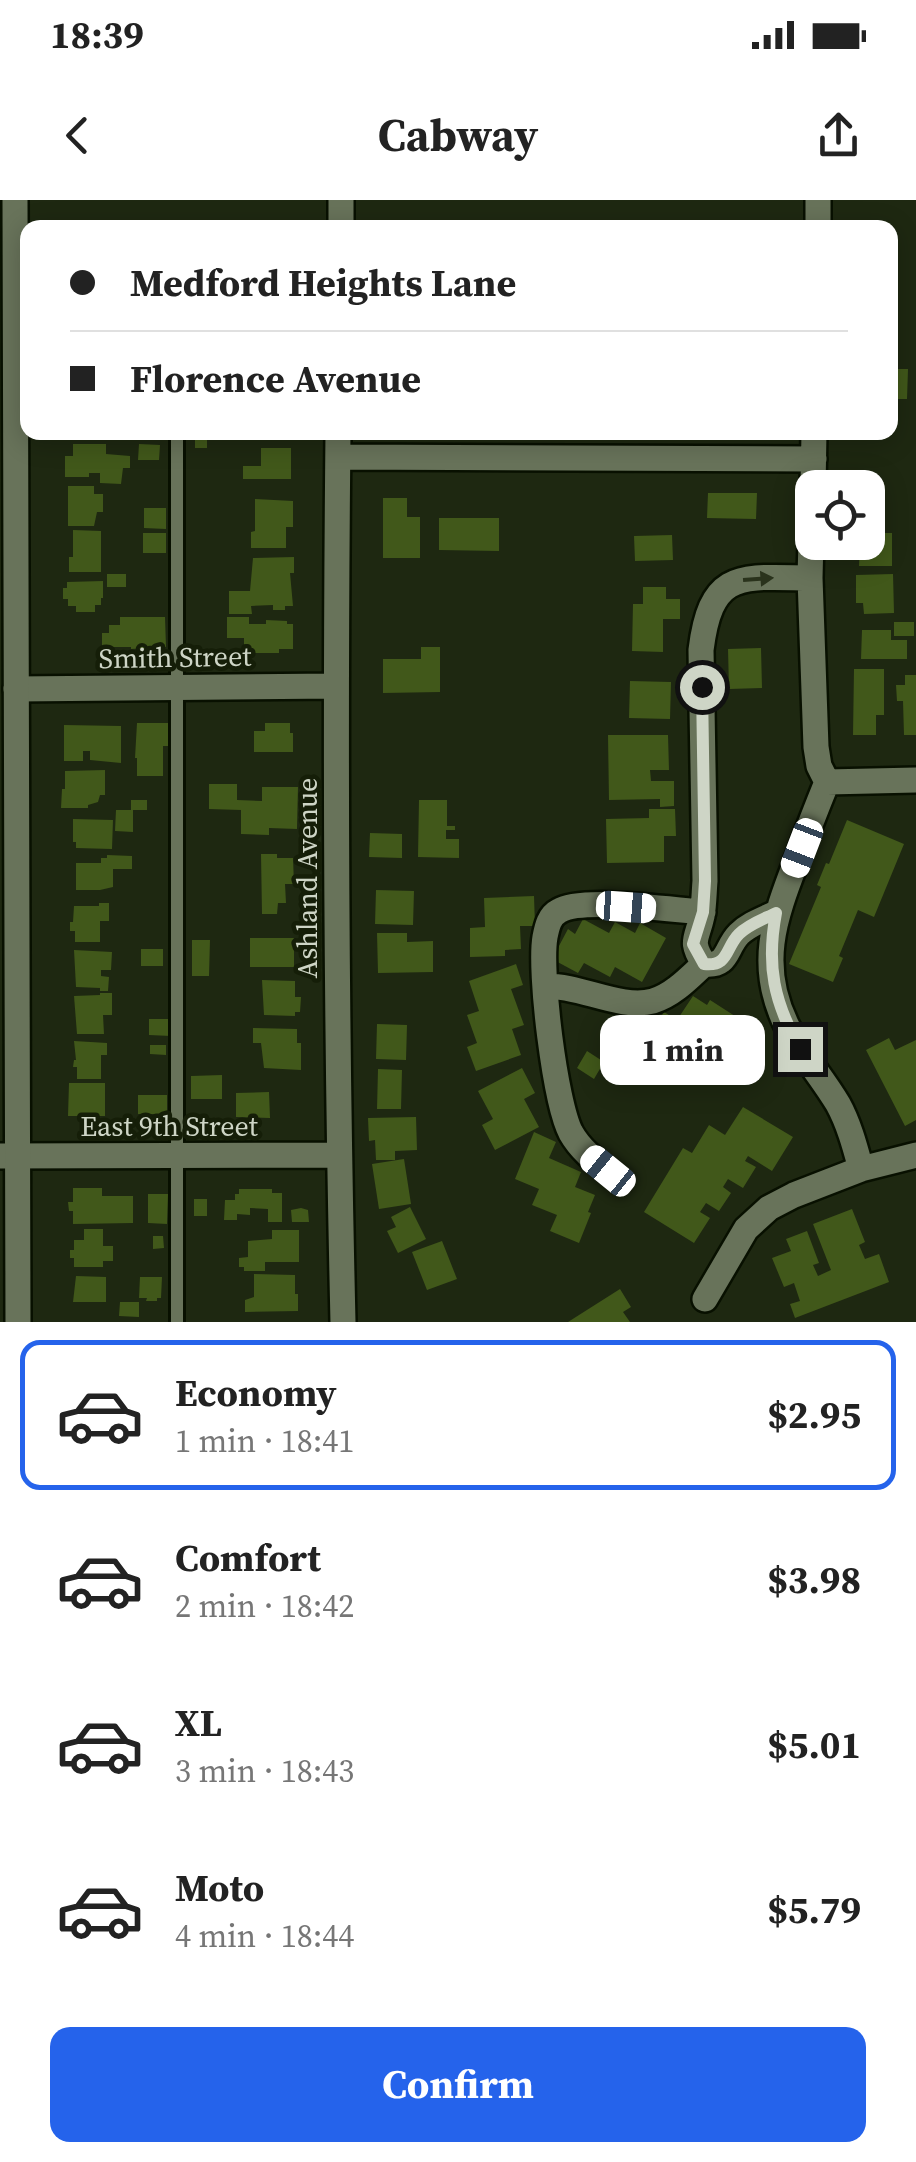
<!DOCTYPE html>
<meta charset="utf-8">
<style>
body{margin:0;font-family:"Source Serif 4",serif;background:#f2f2f2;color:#222;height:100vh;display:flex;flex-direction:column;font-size:38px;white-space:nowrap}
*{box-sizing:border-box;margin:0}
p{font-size:32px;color:#767676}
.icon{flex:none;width:55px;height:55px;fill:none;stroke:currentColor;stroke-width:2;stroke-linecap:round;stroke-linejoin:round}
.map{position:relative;height:1122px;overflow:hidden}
.panel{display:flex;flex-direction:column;background:#fff;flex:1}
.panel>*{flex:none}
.guide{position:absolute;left:20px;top:20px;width:878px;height:220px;border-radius:20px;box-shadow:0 5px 25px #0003;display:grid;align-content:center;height:220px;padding:0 50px;background:#fff}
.tools{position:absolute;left:795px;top:270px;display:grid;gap:20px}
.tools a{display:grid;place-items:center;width:90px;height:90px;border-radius:20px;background:#fff;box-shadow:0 5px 25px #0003;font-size:50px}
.end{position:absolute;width:45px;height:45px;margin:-22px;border:12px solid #ced5c6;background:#111;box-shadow:0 0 0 5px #111}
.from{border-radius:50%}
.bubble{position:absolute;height:70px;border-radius:20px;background:#fff;box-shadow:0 5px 25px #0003;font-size:32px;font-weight:700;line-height:70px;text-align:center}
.car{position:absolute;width:30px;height:60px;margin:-30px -15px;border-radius:12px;box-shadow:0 0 8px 2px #0007;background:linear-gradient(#fff 24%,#345 0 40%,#fff 0 76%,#345 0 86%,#fff 0)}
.guide b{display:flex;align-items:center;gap:35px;height:95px;font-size:38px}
.guide b+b{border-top:2px solid #e0e0e0}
.guide i{width:25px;height:25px;background:#222}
ul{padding:18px 0 0;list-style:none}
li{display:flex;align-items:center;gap:30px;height:150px;margin:0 20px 15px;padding:0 30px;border:5px solid transparent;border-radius:20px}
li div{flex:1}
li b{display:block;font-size:38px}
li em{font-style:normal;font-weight:700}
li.current{border-color:#2563eb}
li>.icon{width:90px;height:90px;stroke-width:1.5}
.primary-button{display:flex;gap:20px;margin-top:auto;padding:20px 50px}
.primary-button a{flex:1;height:115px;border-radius:20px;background:#2563eb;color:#fff;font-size:40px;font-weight:700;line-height:115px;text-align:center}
.status{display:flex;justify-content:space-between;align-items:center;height:70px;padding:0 50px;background:#fff;direction:ltr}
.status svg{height:28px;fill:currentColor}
header{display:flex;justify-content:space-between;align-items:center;height:130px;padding:0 50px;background:#fff;font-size:45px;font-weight:700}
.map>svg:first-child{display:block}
.building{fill:#41581a}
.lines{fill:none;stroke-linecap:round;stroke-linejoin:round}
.service-casing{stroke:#081000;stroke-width:18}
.minor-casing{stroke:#081000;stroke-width:30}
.tertiary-casing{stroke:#081000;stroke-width:30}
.service{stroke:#68735a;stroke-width:12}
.minor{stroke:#68735a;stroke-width:25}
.tertiary{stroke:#68735a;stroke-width:25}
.oneway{fill:#2a331c}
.route{stroke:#ced5c6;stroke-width:12}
.labels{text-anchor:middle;stroke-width:9;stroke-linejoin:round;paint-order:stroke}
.street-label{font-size:28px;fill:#ced5c6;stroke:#151e08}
</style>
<div class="status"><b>18:39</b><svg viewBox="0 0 49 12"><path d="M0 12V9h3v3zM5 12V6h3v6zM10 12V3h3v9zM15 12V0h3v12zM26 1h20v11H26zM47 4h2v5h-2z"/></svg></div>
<header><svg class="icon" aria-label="back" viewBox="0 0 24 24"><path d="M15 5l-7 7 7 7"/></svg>Cabway<svg class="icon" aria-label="share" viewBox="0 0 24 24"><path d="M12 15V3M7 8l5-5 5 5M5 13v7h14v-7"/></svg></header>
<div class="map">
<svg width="916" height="1122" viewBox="0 0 916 1122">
<rect width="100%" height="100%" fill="#1e2811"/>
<path class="building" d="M890,169H908L907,199H890Z
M195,239H207V248H195Z
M73,244H106V254L130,256V268H123L121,284L100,283V273H89V277H65V256H73Z
M139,244L160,245L159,260H138Z
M261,248H291V279H243V266H261Z
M68,286H94V294H103V312H97L94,326H68Z
M708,293H757L756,319L707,318Z
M383,298H407V317H420V358H383Z
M255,299L293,301V327H286V348H251V332L255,331Z
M144,308H166V329L144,328Z
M439,318H499V351L439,350Z
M73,330L101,331V372H69V357H73Z
M143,333H166V353H143Z
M868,333H892V366H859L860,342H868Z
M672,335L673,360L635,361L634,336Z
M294,357V373H290L293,406H285V410H273V405L251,406L252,414H229V391H250L253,358Z
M107,374H126V387H107Z
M893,374L894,413L864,414L863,403H856V375Z
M103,381V398H101V405H95V412H76V406H68V399H63V388H67V382Z
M643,387H666V399H680V419H663V452L632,451L633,404H643Z
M120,417H165L166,447L131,449V447H102V433H109V425H120Z
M227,417H249V424H266V420L287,421V424H293V449H279V453H244V438H227Z
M894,422H914V436H894Z
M862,430H891V440H907V459H861Z
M421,447H440V492L383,493V459H421Z
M761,448L762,488L729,489L728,449Z
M854,469H884V515H876V535H853Z
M905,475H916V535H904L903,501H897L896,485H905Z
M630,481L671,482L670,519L629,518Z
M137,523H168V546H163V576H137V558H135Z
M265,523H290V533H293V552H254V531H265Z
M64,525L121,526V563L90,560V551H83V561H64Z
M608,535H668L669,570H650L651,581H674V606L660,607V599L609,600Z
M105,570V595H100L98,602L88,605V608H61L62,589H65V571Z
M209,584H237V600L262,601V587H298L297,629L269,628V635L241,634V610L209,609Z
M131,600H147V610H131Z
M419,600H447V626H455V630H446V639H459V658L418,657Z
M649,609H675L676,636H664V662L607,663L606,619L649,618Z
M116,610H133V632L115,631Z
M73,619L113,620L112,649L76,648V642H73Z
M847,620L904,644L874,717L858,710L839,756L843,758L833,782L789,764L821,687L817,685L826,663L829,664Z
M370,633L402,634V658L369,657Z
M261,654H277V658H293L294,684H285L286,703H278L277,714H262Z
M107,655L132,656V669H113V687L100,690H76V663H101V658H107Z
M376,690L414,691L413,725L375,724Z
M534,696L535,726H520L521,749L505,750V756L470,757V728L485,727L484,698Z
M99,703H109V721H100V742H75V731H70V722H73L74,706H99Z
M583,719L609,733L615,722L635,733L640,723L666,738L642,782L615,767L610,777L584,763L578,773L552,759L568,729L575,734Z
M377,733H407V742L433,741V772L378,773Z
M250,738H294V767H250Z
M192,740H210L209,776H192Z
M141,749H163V766H141Z
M74,750L112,752L111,770H101V776L109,777L108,791H100V788L76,787Z
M516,764L523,785L511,789L524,825L512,829L521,855L476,871L467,847L477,843L467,815L479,811L469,781Z
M262,780L295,781V797H301L300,812H295V816L264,815Z
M100,793H112V815H103L104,834H77L74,796L100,795Z
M693,796L707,805L710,800L738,818L722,844L709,835L694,859L651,832L664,812L677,820Z
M149,819H171V836L149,835Z
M377,824L407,825L406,860L376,859Z
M253,828L297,829V843H301V870L264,868L261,843H253Z
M889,838L895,850L916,840V920L905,926L866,850Z
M74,841L107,843V855H101V879H77V867H73L74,860H76Z
M150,845H166V855L150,854Z
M587,851L604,862L594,879L577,868Z
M522,868L535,893L524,899L539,927L495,950L482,925L493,919L478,891Z
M378,869L402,870L401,909H377Z
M222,875V899H191V876Z
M69,883H105V916H68Z
M269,892L270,918L236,917V893Z
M138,895H167V914H138Z
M743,907L793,937L772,971L748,956L745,961L756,967L743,988L728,979L723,987L731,993L719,1011L706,1003L700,1012L710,1018L694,1043L644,1012L683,948L692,953L709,925L725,935Z
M416,917L417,950L395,951V960H376L375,940L369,941L368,918Z
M534,932L556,942L549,958L581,972L575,987L595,995L588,1012L591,1013L579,1043L550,1031L557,1015L532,1005L539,989L515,979Z
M404,959L411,1004L379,1009L372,964Z
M73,988H102V996H133V1023L73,1024V1011H69L68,1002H73Z
M239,989H272V993H282V1022H268V1009L250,1008V1015L237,1014V1020H224L225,1000H235V994H239Z
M148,994H168L167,1024L148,1023Z
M194,999H207V1016H194Z
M410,1007L426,1039L398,1053L387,1031L396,1027L391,1017Z
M301,1008L308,1010L309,1022H292L291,1010Z
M852,1009L865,1042L859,1045L865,1059L879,1054L889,1082L795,1118L790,1104L800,1101L794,1083L784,1087L772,1058L791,1051L786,1039L807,1031L819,1063L813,1065L818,1076L831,1070L813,1024Z
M84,1029H103V1046H113V1061H103V1067H74V1058H70V1050H74V1040H84Z
M272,1030H299V1062H265V1071H244V1067H239V1058L248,1057V1041L272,1039Z
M153,1036H163L164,1048L153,1049Z
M442,1041L457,1079L427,1090L412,1052Z
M254,1074L295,1075V1094H298V1111L245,1112V1100L254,1097Z
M76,1076L106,1077V1102H73Z
M140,1077H162L161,1098H157V1101H146L147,1098H139Z
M620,1089L631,1107L623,1112L630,1122H568Z
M120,1102H139V1117L119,1116Z"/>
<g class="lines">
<g class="service-casing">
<path id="service" d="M177,232V1122"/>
</g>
<g class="minor-casing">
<path id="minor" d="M341,28V0
M818,28V0
M338,232C335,529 336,826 343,1122
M338,257L814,259
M813,288L814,232
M812,301L810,378L816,547L819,566L827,582C816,609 806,635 796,662C774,719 757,766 787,826C801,854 822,877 838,904C849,924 855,947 861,969
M16,489L335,486
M827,582L916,580
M776,713C764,719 749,724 739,734C725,748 729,767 704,764C689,740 697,740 702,716C704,705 704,693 705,681L701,450C711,369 741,377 810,378
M545,786C580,785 621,810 653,801C673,795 689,778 704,764
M0,956L339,955
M608,971C594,960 580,949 571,933C555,903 539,771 545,737C547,727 549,716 559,711C581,697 673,710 703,712
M705,1099L746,1029L769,1008L794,995L861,969L916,955"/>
</g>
<g class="tertiary-casing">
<path id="tertiary" d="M15,0L18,1122"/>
</g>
<use href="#service" class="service"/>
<use href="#minor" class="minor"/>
<use href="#tertiary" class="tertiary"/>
</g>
<defs><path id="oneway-solid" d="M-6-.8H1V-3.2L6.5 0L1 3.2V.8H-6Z" transform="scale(2.5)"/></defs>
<use class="oneway" href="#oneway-solid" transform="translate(758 379) rotate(-4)"/>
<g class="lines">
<path class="route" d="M702,487L705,681L703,712L693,744L704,764C729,767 725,748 739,734C749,724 764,719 776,713C766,766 774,802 800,849"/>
</g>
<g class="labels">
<g class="street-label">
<text transform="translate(175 457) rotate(-1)" y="10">Smith Street</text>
<text transform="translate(307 678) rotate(-90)" y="10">Ashland Avenue</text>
<text x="169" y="936">East 9th Street</text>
</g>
</g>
</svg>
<div class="tools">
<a><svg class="icon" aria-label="locate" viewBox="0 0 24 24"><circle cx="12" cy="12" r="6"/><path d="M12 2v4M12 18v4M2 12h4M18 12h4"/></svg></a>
</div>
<i class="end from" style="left:702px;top:487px"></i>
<i class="end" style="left:800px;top:849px"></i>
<div class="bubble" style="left:600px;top:815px;width:165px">1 min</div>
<i class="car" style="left:802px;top:648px;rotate:201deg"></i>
<i class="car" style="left:626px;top:707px;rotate:94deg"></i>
<i class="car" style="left:608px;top:971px;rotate:309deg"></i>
<div class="guide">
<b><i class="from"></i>Medford Heights Lane</b>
<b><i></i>Florence Avenue</b>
</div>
</div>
<section class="panel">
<ul>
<li class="current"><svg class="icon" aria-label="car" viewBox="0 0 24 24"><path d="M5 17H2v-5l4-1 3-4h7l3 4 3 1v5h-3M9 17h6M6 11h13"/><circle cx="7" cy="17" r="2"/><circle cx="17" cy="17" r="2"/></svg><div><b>Economy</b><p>1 min · 18:41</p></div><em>$2.95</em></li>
<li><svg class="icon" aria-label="car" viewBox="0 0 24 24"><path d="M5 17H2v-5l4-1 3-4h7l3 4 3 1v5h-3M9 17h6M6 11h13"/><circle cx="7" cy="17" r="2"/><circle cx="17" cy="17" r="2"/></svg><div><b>Comfort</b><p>2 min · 18:42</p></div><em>$3.98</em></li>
<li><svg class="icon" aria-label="car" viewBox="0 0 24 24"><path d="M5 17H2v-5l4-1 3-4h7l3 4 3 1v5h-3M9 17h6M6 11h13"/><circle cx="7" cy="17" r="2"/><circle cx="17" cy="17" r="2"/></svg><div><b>XL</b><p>3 min · 18:43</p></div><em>$5.01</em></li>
<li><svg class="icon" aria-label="car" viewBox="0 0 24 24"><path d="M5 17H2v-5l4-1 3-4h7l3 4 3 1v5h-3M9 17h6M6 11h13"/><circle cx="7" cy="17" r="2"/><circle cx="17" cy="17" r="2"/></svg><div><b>Moto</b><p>4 min · 18:44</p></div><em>$5.79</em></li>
</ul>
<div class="primary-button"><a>Confirm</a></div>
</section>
